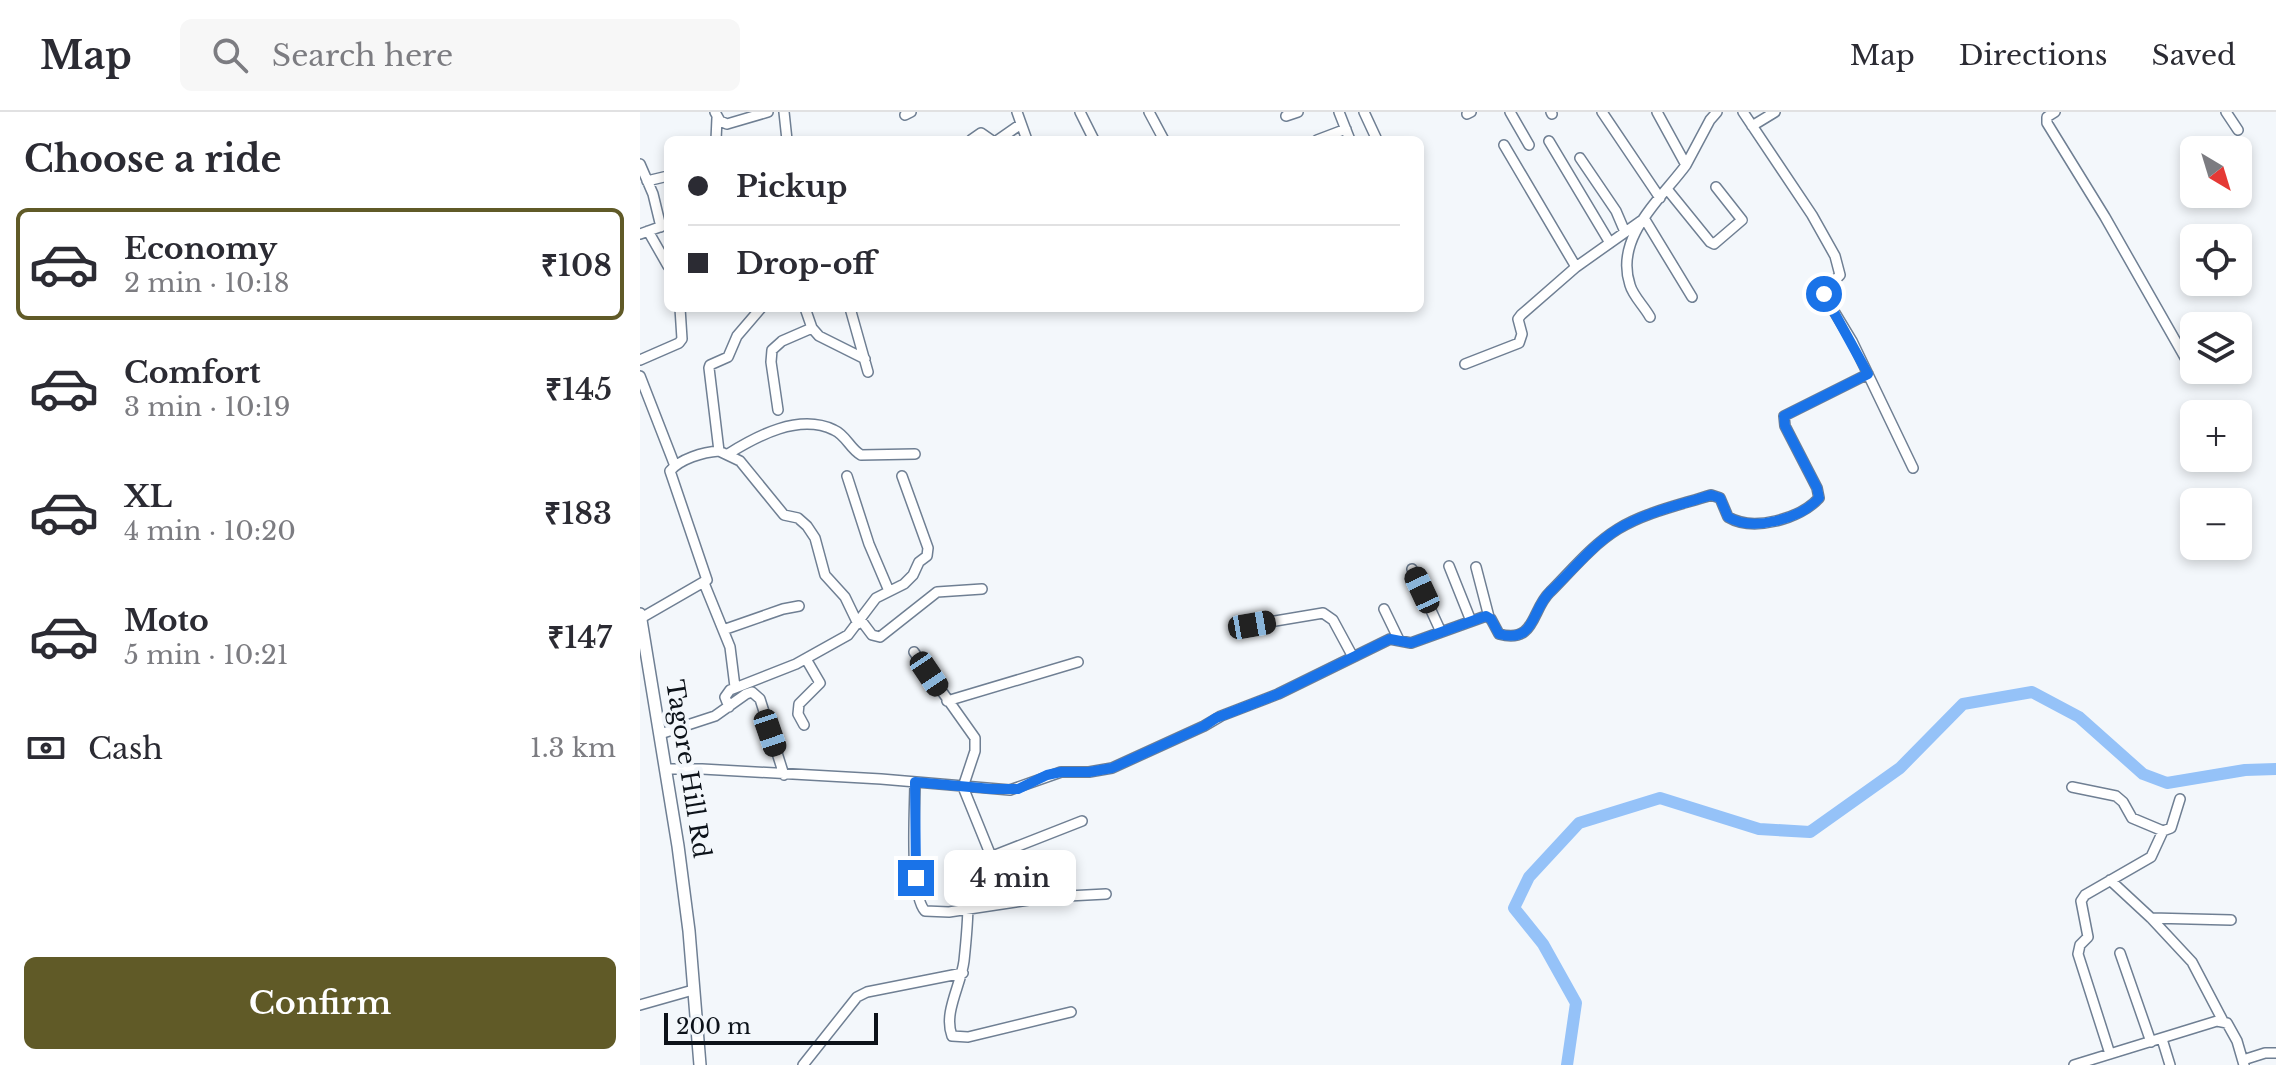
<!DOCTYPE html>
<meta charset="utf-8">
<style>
body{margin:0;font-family:"Libre Baskerville",serif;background:#f7f7f7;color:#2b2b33;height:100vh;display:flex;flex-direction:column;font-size:30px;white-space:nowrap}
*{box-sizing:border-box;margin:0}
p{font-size:26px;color:#7c7c81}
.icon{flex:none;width:44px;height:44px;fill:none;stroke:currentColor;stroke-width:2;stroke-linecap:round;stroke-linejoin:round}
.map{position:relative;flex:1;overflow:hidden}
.panel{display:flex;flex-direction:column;background:#fff;width:640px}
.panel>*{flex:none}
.guide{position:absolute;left:24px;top:24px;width:760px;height:176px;border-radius:12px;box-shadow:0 4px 12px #0003;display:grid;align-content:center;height:176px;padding:0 24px;background:#fff}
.needle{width:52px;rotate:142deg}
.tools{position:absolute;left:1540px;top:24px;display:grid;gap:16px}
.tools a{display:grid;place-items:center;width:72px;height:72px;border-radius:12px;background:#fff;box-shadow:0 4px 12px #0003;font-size:40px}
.scale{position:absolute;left:24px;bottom:20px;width:214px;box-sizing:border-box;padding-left:8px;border:4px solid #0c1219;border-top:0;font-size:22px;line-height:28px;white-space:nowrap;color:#0c1219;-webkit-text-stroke:6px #f3f7fb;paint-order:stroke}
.end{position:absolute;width:36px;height:36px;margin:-18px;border:10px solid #1a73e8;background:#fff;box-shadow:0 0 0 4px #fff}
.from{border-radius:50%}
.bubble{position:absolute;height:56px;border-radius:12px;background:#fff;box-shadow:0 4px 12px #0003;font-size:26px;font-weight:600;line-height:56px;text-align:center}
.car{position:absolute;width:24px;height:48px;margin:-24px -12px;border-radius:10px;box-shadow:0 0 6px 2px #0007;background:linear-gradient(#222 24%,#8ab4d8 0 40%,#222 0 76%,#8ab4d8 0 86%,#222 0)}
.guide b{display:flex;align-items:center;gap:28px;height:76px;font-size:30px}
.guide b+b{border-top:2px solid #e1e1e2}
.guide i{width:20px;height:20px;background:#2b2b33}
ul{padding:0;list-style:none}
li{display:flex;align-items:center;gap:24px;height:112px;margin:0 16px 12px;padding:0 8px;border:4px solid transparent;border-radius:12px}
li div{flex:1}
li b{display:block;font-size:30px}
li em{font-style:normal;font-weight:600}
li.current{border-color:#605a27}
li>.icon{width:72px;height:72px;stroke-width:1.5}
h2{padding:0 24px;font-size:36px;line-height:96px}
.pay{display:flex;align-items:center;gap:20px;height:88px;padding:0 24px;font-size:30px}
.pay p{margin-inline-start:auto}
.primary-button{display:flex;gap:16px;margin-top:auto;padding:16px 24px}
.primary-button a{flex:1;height:92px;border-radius:12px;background:#605a27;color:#fff;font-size:32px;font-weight:600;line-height:92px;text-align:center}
header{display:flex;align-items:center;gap:48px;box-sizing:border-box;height:112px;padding:0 40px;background:#fff;border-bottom:2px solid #e1e1e2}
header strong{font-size:38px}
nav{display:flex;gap:44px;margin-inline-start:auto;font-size:28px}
.search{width:560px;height:72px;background:#f7f7f7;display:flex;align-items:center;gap:20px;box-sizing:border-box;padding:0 28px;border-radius:12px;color:#7c7c81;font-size:30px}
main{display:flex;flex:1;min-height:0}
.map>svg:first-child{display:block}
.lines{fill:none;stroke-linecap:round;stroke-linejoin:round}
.river{stroke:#95c2f8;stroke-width:12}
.minor-casing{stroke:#6f7f93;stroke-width:12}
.major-casing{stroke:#6f7f93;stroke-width:14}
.minor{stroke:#fff;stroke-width:9}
.major{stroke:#fff;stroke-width:11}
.route{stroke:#1a73e8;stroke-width:10}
.labels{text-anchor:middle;stroke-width:8;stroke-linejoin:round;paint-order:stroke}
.street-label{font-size:24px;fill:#0c1219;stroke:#f3f7fb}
</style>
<header>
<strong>Map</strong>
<div class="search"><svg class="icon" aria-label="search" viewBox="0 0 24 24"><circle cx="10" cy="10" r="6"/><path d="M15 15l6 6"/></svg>Search here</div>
<nav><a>Map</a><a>Directions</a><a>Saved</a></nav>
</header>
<main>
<section class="panel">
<h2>Choose a ride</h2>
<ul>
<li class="current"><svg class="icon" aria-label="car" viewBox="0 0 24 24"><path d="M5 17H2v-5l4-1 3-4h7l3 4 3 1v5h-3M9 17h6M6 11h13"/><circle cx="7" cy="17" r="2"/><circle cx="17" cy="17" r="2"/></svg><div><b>Economy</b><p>2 min · 10:18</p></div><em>₹108</em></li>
<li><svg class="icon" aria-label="car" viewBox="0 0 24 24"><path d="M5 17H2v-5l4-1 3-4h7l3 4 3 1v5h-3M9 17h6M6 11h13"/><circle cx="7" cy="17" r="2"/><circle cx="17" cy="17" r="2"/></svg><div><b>Comfort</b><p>3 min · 10:19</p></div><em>₹145</em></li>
<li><svg class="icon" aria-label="car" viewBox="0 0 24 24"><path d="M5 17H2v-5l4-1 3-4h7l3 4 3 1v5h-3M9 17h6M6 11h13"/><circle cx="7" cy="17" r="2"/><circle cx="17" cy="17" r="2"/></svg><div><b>XL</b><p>4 min · 10:20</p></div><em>₹183</em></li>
<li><svg class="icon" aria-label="car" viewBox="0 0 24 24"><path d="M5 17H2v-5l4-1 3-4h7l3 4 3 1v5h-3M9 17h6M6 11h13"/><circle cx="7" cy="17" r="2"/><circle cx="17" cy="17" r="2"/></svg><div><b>Moto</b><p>5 min · 10:21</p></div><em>₹147</em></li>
</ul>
<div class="pay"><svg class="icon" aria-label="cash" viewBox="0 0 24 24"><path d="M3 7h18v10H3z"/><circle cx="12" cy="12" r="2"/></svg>Cash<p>1.3 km</p></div>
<div class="primary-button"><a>Confirm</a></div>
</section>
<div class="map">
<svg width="1636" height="953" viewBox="0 0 1636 953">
<rect width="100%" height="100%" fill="#f3f7fb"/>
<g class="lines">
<path class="river" d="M927,953L936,891L903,832L874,796L889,765L939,711L1020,686L1119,717L1170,720L1260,656L1323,592L1392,580L1439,605L1503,662L1527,671L1605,658L1636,657"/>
<g class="minor-casing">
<path id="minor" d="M75,0L80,9L87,12L128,0
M144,0L147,28
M377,0L387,28
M440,0L454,28
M509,0L524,28
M699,0L710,28
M724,0L737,28
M870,0L889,33
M911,0L912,2
M962,0L1020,86
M1017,0L1046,53L1070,8L1077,0
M1103,0L1172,103L1195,144L1200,163L1185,178L1186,186L1212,229L1273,356
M1415,0L1407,5V11L1465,105L1551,256
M1586,0L1598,18
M827,2L831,0
M265,3L271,0
M646,4L658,0
M1112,14L1135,0
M76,28L77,6
M331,28L341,21L351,28
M358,28L381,12
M677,28L706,17
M909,29L970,131
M864,33L936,155
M940,46L976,99L985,120
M0,52L13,82L21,115
M7,69L28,64
M1027,77L1070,130L1074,132L1102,108L1076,75
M1004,106L1052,185
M8,119L28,154
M0,122L28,112
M165,196L172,216L179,224L225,247
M210,196L228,260
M1010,205C1004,194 993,184 990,173C974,125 1021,87 1046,53
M0,248L39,231L42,227L40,196
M825,252L879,231L882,222L878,207L881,203L936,155L1001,109
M0,264L35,354
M138,298L131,250L132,238L142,229L172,216
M79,339L69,256L70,253L88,245L97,224L121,196
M88,342C117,324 159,301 194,318C206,323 210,337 221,343L275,342
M207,364L229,432L249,479
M809,454L831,509
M836,455L849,505
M772,457L801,520
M64,471L90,535L95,575
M744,497L759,528
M1,506L67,468L30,359C40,347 63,340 79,339L100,349L144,403L158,406L167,414L175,426L185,463L205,485L218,512
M220,507L232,523L240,525L297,480L342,477
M594,516L683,501L693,508L713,545
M83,518L143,497L159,494
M274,540L335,626V639L323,675L351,744
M307,589L438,550
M89,595L85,585L90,578L156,552L208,523L236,486L264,472L273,463L279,450L287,444L288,436L262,364
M164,613L158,602L159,592L180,571L166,547
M20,622L75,604L106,582L112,580L120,587L144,663
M25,657H62L241,667L370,678L421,660H449L472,656L564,614L581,604L638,582L750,527L771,531L846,504L851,507L859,522C896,532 891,498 910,480C931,459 952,433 978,417C1006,400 1040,393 1071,383L1080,386L1088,405C1113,420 1160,407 1179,386L1177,376L1145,314L1144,304L1228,262
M275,670C275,696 269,781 285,799L309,800L409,785L466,782
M1432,675L1476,684L1483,690L1492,706L1523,719
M1470,768L1511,806L1552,850L1583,909
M1511,806L1591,808
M1480,841L1511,930
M0,893L53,878
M431,900L328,925L312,924C303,901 321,873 324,849C326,830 328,811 328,791C327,778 321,767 327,754L442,709
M1522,927L1530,953
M1470,942L1438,842L1440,833L1448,825L1441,789L1445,783L1511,745L1523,719L1531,716L1540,687
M1603,948L1625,941H1636
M163,953L217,885L227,880L323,861
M1434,953L1577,909L1587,911L1597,929L1604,953"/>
</g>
<g class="major-casing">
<path id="major" d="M0,502L38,734L49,819L60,953"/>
</g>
<use href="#minor" class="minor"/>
<use href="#major" class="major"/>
</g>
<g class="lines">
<path class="route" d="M276,766L275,670L352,677H378L407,663L421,660H449L472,656L564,614L576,606L638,582L750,527L771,531L846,504L851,507L859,522C896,532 891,498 910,480C932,459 952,433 978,417C1006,400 1040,393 1071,383L1080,386L1088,405C1113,420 1160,407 1179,386L1177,376L1145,314L1144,304L1228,262L1184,182"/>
</g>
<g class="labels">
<g class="street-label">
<text transform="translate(48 657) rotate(81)" y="8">Tagore Hill Rd</text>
</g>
</g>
</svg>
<div class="tools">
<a><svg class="needle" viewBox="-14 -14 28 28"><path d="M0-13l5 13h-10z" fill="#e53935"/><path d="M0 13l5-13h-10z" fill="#7c7c81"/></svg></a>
<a><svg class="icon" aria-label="locate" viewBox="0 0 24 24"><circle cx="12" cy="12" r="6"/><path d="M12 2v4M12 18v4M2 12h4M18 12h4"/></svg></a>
<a><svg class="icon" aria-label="layers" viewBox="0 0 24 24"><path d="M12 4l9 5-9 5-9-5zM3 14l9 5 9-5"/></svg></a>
<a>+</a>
<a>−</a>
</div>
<div class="scale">200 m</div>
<i class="end from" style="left:1184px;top:182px"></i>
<i class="end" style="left:276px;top:766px"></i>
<div class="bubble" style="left:304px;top:738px;width:132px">4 min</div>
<i class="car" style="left:782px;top:478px;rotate:335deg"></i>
<i class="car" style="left:612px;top:513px;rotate:80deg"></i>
<i class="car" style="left:289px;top:562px;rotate:146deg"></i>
<i class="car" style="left:130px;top:621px;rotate:161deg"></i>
<div class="guide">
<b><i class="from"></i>Pickup</b>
<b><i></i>Drop-off</b>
</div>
</div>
</main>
